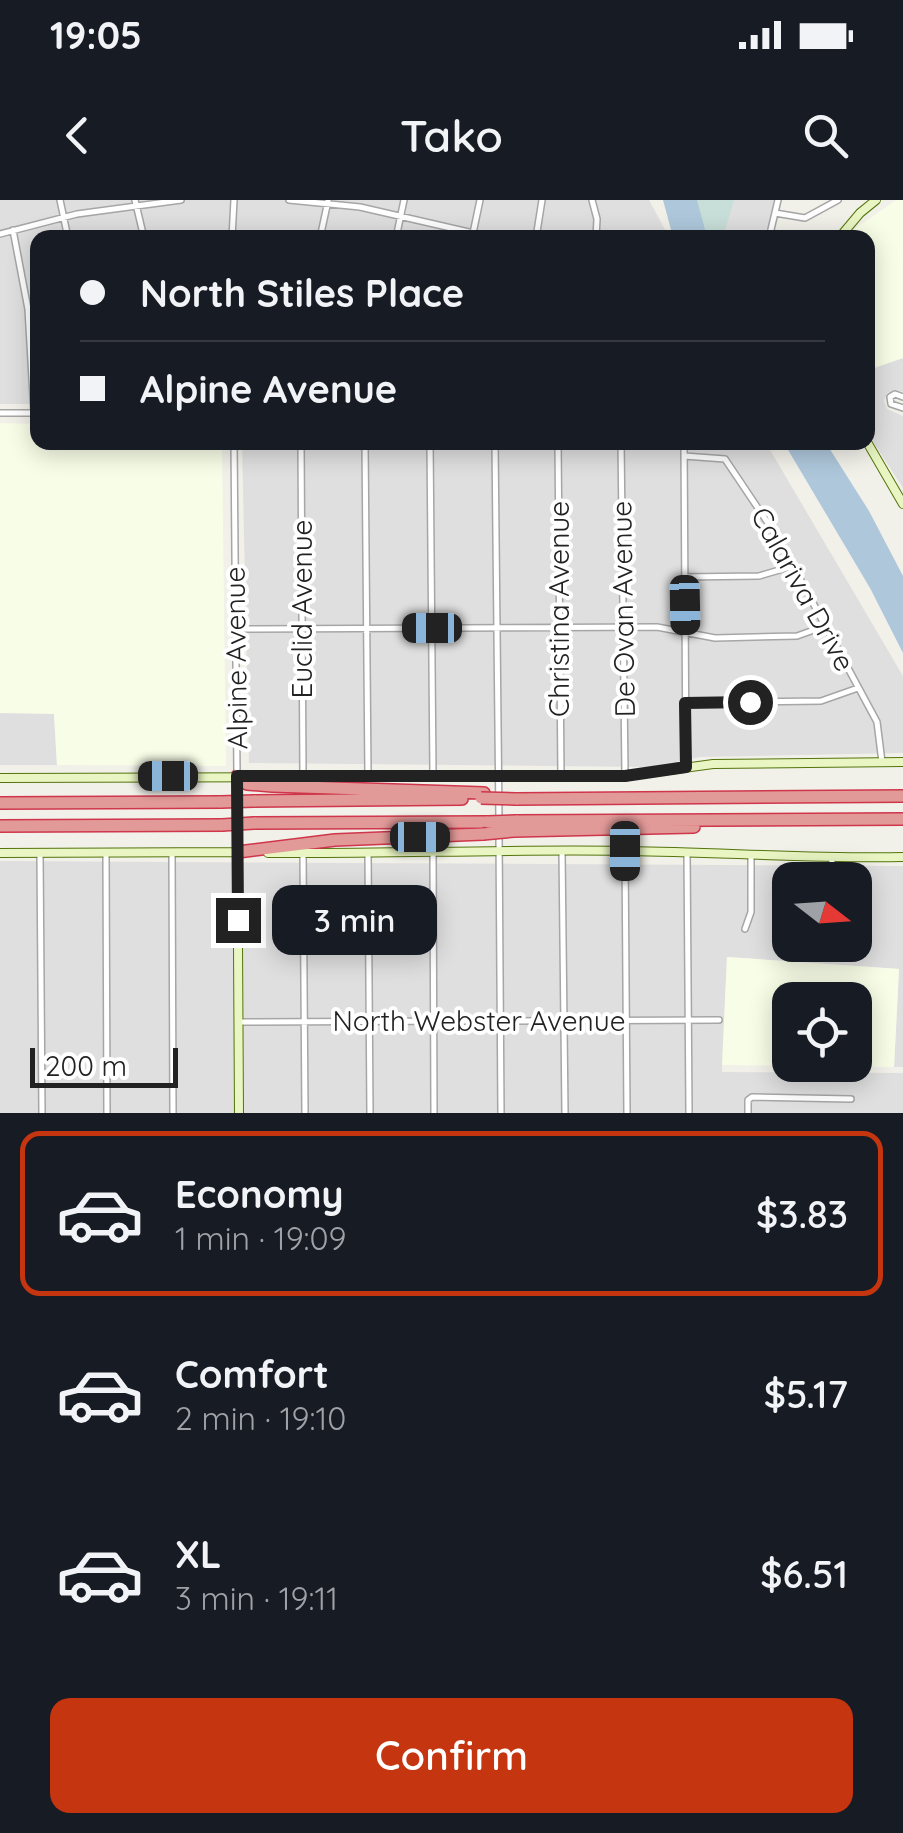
<!DOCTYPE html>
<meta charset="utf-8">
<style>
body{margin:0;font-family:Quicksand,sans-serif;background:#242831;color:#f1f3f6;height:100vh;display:flex;flex-direction:column;font-size:38px;white-space:nowrap}
*{box-sizing:border-box;margin:0}
p{font-size:32px;color:#9ea1a6}
.icon{flex:none;width:55px;height:55px;fill:none;stroke:currentColor;stroke-width:2;stroke-linecap:round;stroke-linejoin:round}
.map{position:relative;height:913px;overflow:hidden}
.side{display:flex;flex-direction:column;background:#171b24;flex:1}
.side>*{flex:none}
.banner{position:absolute;left:30px;top:30px;width:845px;height:220px;border-radius:20px;box-shadow:0 5px 25px #0003;display:grid;align-content:center;height:220px;padding:0 50px;background:#171b24}
.needle{width:65px;rotate:107deg}
.controls{position:absolute;left:772px;top:662px;display:grid;gap:20px}
.controls a{display:grid;place-items:center;width:100px;height:100px;border-radius:20px;background:#171b24;box-shadow:0 5px 25px #0003;font-size:50px}
.scale{position:absolute;left:30px;bottom:25px;width:148px;box-sizing:border-box;padding-left:10px;border:5px solid #222;border-top:0;font-size:28px;line-height:35px;white-space:nowrap;color:#222;-webkit-text-stroke:8px #fff;paint-order:stroke}
.end{position:absolute;width:45px;height:45px;margin:-22px;border:12px solid #222;background:#fff;box-shadow:0 0 0 5px #fff}
.from{border-radius:50%}
.bubble{position:absolute;height:70px;border-radius:20px;background:#171b24;box-shadow:0 5px 25px #0003;font-size:32px;font-weight:600;line-height:70px;text-align:center}
.car{position:absolute;width:30px;height:60px;margin:-30px -15px;border-radius:12px;box-shadow:0 0 8px 2px #0007;background:linear-gradient(#222 24%,#8ab4d8 0 40%,#222 0 76%,#8ab4d8 0 86%,#222 0)}
.banner b{display:flex;align-items:center;gap:35px;height:95px;font-size:38px}
.banner b+b{border-top:2px solid #363941}
.banner i{width:25px;height:25px;background:#f1f3f6}
ul{padding:18px 0 0;list-style:none}
li{display:flex;align-items:center;gap:30px;height:165px;margin:0 20px 15px;padding:0 30px;border:5px solid transparent;border-radius:20px}
li div{flex:1}
li b{display:block;font-size:38px}
li em{font-style:normal;font-weight:600}
li.current{border-color:#c5350f}
li>.icon{width:90px;height:90px;stroke-width:1.5}
.action{display:flex;gap:20px;margin-top:auto;padding:20px 50px}
.action a{flex:1;height:115px;border-radius:20px;background:#c5350f;color:#fff;font-size:40px;font-weight:600;line-height:115px;text-align:center}
.status{display:flex;justify-content:space-between;align-items:center;height:70px;padding:0 50px;background:#171b24;direction:ltr}
.status svg{height:28px;fill:currentColor}
header{display:flex;justify-content:space-between;align-items:center;height:130px;padding:0 50px;background:#171b24;font-size:45px;font-weight:600}
.map>svg:first-child{display:block}
.residential{fill:#e0dfdf;fill-rule:evenodd}
.education{fill:#f8fde7;fill-rule:evenodd}
.wetland{fill:#c8ded8}
.water{fill:#aec7db}
.lines{fill:none;stroke-linecap:round;stroke-linejoin:round}
.street-casing{stroke:#a6a6a6;stroke-width:8}
.secondary-casing{stroke:#54740d;stroke-width:10}
.highway-casing{stroke:#cf364b;stroke-width:14}
.street{stroke:#fff;stroke-width:5}
.secondary{stroke:#e9f6c3;stroke-width:8}
.highway{stroke:#e29a98;stroke-width:11}
.highway-bridge-casing{stroke:#cf364b;stroke-width:14;stroke-linecap:butt}
.highway-bridge{stroke:#e29a98;stroke-width:11}
.route{stroke:#222;stroke-width:12}
.labels{text-anchor:middle;stroke-width:8;stroke-linejoin:round;paint-order:stroke}
.street-label{font-size:28px;fill:#222;stroke:#fff}
</style>
<div class="status"><b>19:05</b><svg viewBox="0 0 49 12"><path d="M0 12V9h3v3zM5 12V6h3v6zM10 12V3h3v9zM15 12V0h3v12zM26 1h20v11H26zM47 4h2v5h-2z"/></svg></div>
<header><svg class="icon" aria-label="back" viewBox="0 0 24 24"><path d="M15 5l-7 7 7 7"/></svg>Tako<svg class="icon" aria-label="search" viewBox="0 0 24 24"><circle cx="10" cy="10" r="6"/><path d="M15 15l6 6"/></svg></header>
<div class="map">
<svg width="903" height="913" viewBox="0 0 903 913">
<rect width="100%" height="100%" fill="#f1f0e9"/>
<path class="residential" d="M0,0H649L669,37L38,38L37,204H0Z
M722,0H774L768,27L760,37L720,38Z
M903,158V192L897,190L887,193L884,201L887,209L903,216V288L868,234V170Z
M242,243H766L903,476V553L700,557L649,567L249,563Z
M0,513H54L57,565H0Z
M0,661L903,666V867H894L899,769L727,757L722,872L903,873V913H0ZM790,680H855V745H790Z"/>
<path class="education" d="M896,0H903V158L868,170V38L850,37L856,28Z
M0,223L37,224L38,242L222,243L226,566L57,565L54,514L0,513Z
M727,757L899,769L894,867L722,865ZM855,800V865H790V800Z"/>
<path class="wetland" d="M695,0H734L723,37H701Z"/>
<path class="water" d="M663,0H697L707,37H673Z
M784,243H826L869,311L903,376V453L870,388Z"/>
<g class="lines">
<g class="street-casing">
<path id="street" d="M60,0L68,38
M135,0L144,38
M289,0L360,7L473,33
M592,0L597,19L596,38
M775,13L805,18L838,0
M13,30L28,109L34,213
M0,34L77,14L181,0
M232,38L234,0
M320,38L328,1
M396,38L404,0
M472,38L480,0
M536,38L542,0
M769,38L778,0
M903,197L895,194L890,197L891,204L903,208
M0,213H38
M234,242L237,573
M301,242L303,575
M365,242L368,575
M430,242L433,574
M495,242L499,620
M558,242L561,576
M621,242L625,574
M684,242L686,567
M684,256L725,259L778,338L877,522L882,562
M684,377L759,376L793,366
M235,429L657,427L715,438L797,436L825,426
M685,503L821,501L858,488
M499,636L501,913
M562,651L565,913
M625,651L627,913
M687,652L689,913
M303,653L305,913
M368,653L370,913
M433,653L434,913
M40,654L42,913
M106,654L107,913
M172,654L173,913
M831,680L832,658
M745,729L751,712V654
M240,822L719,820
M748,913V900L752,897L851,899"/>
</g>
<g class="secondary-casing">
<path id="secondary" d="M839,38L860,13L876,0
M867,242L903,304
M237,576L239,913
M0,578L625,576L713,564L903,562
M0,653L239,652
M268,653C388,654 508,649 628,651C720,652 811,659 903,657"/>
</g>
<g class="highway-casing">
<path id="highway" d="M237,576L247,584L272,586L484,593
M516,599L903,596
M254,601L462,599
M0,603L221,602
M516,621L903,619
M254,623L488,622
M0,626L222,625
M514,631L694,627
M238,652L335,640L483,634"/>
</g>
<use href="#street" class="street"/>
<use href="#secondary" class="secondary"/>
<use href="#highway" class="highway"/>
<g class="highway-bridge-casing">
<path id="highway-bridge" d="M481,598L516,599
M221,602L254,601
M488,622L516,621
M222,625L254,623
M483,634L514,631"/>
</g>
<use href="#highway-bridge" class="highway-bridge"/>
</g>
<g class="lines">
<path class="route" d="M238,720L237,576H625L686,567L685,503L750,502"/>
</g>
<g class="labels">
<g class="street-label">
<text transform="translate(803 389) rotate(61)" y="10">Calariva Drive</text>
<text transform="translate(302 409) rotate(-90)" y="10">Euclid Avenue</text>
<text transform="translate(559 409) rotate(-90)" y="10">Christina Avenue</text>
<text transform="translate(623 409) rotate(-91)" y="10">De Ovan Avenue</text>
<text transform="translate(236 458) rotate(-91)" y="10">Alpine Avenue</text>
<text x="479" y="831">North Webster Avenue</text>
</g>
</g>
</svg>
<div class="controls">
<a><svg class="needle" viewBox="-14 -14 28 28"><path d="M0-13l5 13h-10z" fill="#e53935"/><path d="M0 13l5-13h-10z" fill="#9ea1a6"/></svg></a>
<a><svg class="icon" aria-label="locate" viewBox="0 0 24 24"><circle cx="12" cy="12" r="6"/><path d="M12 2v4M12 18v4M2 12h4M18 12h4"/></svg></a>
</div>
<div class="scale">200 m</div>
<i class="end from" style="left:750px;top:502px"></i>
<i class="end" style="left:238px;top:720px"></i>
<div class="bubble" style="left:272px;top:685px;width:165px">3 min</div>
<i class="car" style="left:685px;top:405px;rotate:179deg"></i>
<i class="car" style="left:432px;top:428px;rotate:270deg"></i>
<i class="car" style="left:168px;top:576px;rotate:270deg"></i>
<i class="car" style="left:420px;top:637px;rotate:90deg"></i>
<i class="car" style="left:625px;top:651px;rotate:180deg"></i>
<div class="banner">
<b><i class="from"></i>North Stiles Place</b>
<b><i></i>Alpine Avenue</b>
</div>
</div>
<section class="side">
<ul>
<li class="current"><svg class="icon" aria-label="car" viewBox="0 0 24 24"><path d="M5 17H2v-5l4-1 3-4h7l3 4 3 1v5h-3M9 17h6M6 11h13"/><circle cx="7" cy="17" r="2"/><circle cx="17" cy="17" r="2"/></svg><div><b>Economy</b><p>1 min · 19:09</p></div><em>$3.83</em></li>
<li><svg class="icon" aria-label="car" viewBox="0 0 24 24"><path d="M5 17H2v-5l4-1 3-4h7l3 4 3 1v5h-3M9 17h6M6 11h13"/><circle cx="7" cy="17" r="2"/><circle cx="17" cy="17" r="2"/></svg><div><b>Comfort</b><p>2 min · 19:10</p></div><em>$5.17</em></li>
<li><svg class="icon" aria-label="car" viewBox="0 0 24 24"><path d="M5 17H2v-5l4-1 3-4h7l3 4 3 1v5h-3M9 17h6M6 11h13"/><circle cx="7" cy="17" r="2"/><circle cx="17" cy="17" r="2"/></svg><div><b>XL</b><p>3 min · 19:11</p></div><em>$6.51</em></li>
</ul>
<div class="action"><a>Confirm</a></div>
</section>
